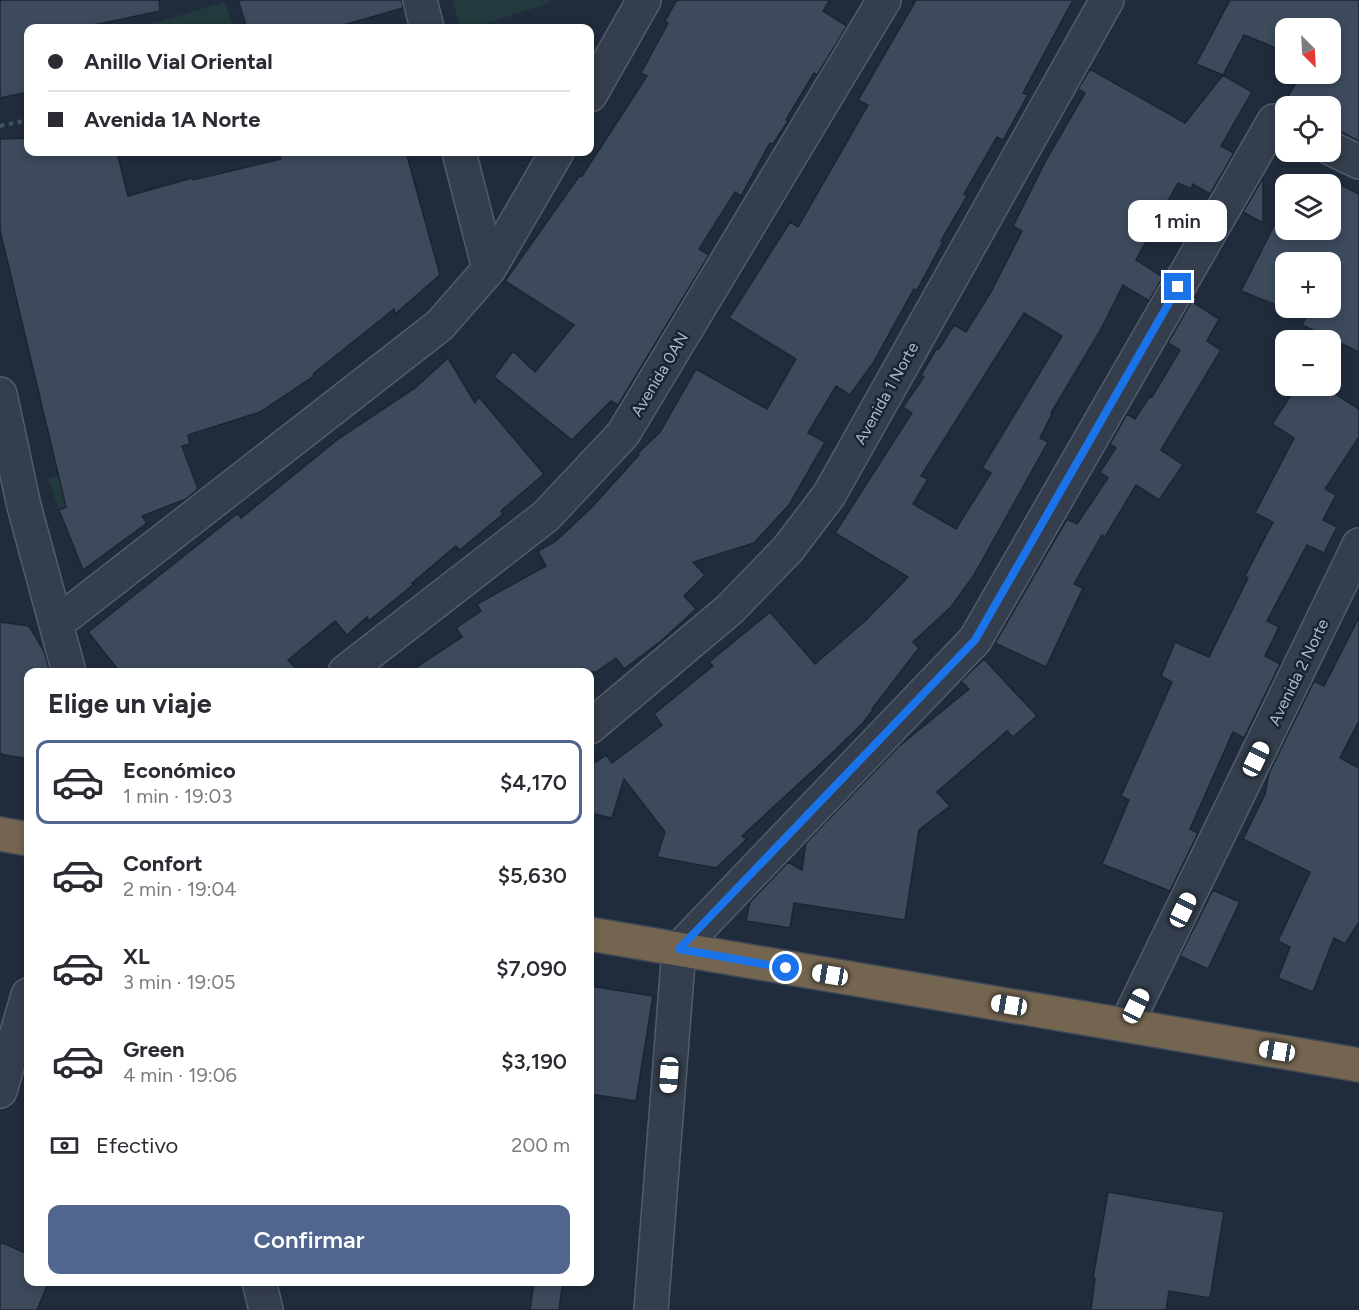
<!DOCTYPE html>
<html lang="es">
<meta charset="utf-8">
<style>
body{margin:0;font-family:Figtree,sans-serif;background:#f2f2f3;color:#2b2b33;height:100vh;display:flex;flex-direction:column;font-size:22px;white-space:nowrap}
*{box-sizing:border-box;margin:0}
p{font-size:20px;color:#7c7c81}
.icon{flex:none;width:33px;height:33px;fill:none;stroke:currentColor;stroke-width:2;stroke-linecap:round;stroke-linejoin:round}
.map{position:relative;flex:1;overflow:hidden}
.details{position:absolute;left:24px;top:668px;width:570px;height:618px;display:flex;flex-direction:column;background:#fff;border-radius:12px;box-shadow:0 3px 9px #0003}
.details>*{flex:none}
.banner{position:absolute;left:24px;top:24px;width:570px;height:132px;border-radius:12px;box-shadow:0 3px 9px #0003;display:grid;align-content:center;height:132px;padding:0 24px;background:#fff}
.needle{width:39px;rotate:156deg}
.tools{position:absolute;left:1275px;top:18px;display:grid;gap:12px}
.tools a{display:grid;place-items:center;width:66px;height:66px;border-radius:12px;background:#fff;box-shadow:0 3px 9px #0003;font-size:30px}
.end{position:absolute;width:27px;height:27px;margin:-14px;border:8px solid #1a73e8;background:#fff;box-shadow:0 0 0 3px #fff}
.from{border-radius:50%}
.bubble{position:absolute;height:42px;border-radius:12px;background:#fff;box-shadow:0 3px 9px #0003;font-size:20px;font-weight:600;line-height:42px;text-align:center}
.car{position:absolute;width:18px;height:36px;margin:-18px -9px;border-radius:8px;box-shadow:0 0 4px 2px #0007;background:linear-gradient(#fff 24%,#345 0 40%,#fff 0 76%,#345 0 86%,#fff 0)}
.banner b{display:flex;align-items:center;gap:21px;height:57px;font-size:22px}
.banner b+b{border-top:2px solid #e1e1e2}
.banner i{width:15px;height:15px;background:#2b2b33}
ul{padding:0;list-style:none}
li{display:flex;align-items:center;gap:18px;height:84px;margin:0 12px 9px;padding:0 12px;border:3px solid transparent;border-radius:12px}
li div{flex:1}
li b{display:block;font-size:22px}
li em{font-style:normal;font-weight:600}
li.active{border-color:#50668f}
li>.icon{width:54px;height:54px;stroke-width:1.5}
h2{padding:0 24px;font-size:27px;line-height:72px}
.pay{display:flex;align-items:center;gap:15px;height:66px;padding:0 24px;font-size:22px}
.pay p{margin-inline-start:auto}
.primary-button{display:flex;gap:12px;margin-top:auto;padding:12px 24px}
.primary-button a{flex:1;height:69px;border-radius:12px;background:#50668f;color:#fff;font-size:24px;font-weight:600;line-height:69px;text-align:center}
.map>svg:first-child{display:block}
.green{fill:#223a3d}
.building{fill:#3c4a5c;stroke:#1b2533;stroke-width:1.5;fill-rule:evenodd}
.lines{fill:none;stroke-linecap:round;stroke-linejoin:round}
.minor-casing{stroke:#525c6a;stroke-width:36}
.highway-casing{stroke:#3f4957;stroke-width:36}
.path{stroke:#40575a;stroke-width:4;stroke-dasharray:4.5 4.5;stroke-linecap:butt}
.minor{stroke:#343e4c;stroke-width:33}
.highway{stroke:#736550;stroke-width:33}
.route{stroke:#1a73e8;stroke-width:8}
.labels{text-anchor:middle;stroke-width:5;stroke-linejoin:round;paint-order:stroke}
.street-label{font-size:16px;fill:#afb9c8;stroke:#192331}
</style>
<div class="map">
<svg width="1359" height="1310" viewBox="0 0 1359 1310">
<rect width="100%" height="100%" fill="#202c3c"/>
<path class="green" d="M453,0H550L551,3L469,28H460Z
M225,2L233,28H138Z
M93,463L122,482L59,510L48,479Z"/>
<path class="building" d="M0,0H159L160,11L80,28H28V92L0,98Z
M238,0H402L403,8L333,28H247Z
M677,0H830L823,11L847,26L817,75L814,73L786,120L788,121L773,144L770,143L741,196L735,192L699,249L709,255L618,405L611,401L572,440L494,377L513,351L535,372L574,325L505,281L580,175L582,176L647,76L641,73L668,23L665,21Z
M916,0H1073L1023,93L1028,95L1003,140L997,137L964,194L967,196L941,241L943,242L917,290L914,289L873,363L850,395L836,386L808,433L825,442L789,505L754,543L693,562L705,575L684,596L696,609L661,641L624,669L616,658L596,672H409L462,637L456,628L481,611L477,604L546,566L538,551L556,541L592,507L639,455L638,453L660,432L696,369L767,409L796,359L729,318L790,222L798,227L868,105L858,100Z
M1230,0H1359V141L1330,126V111L1333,106H1288L1283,105L1301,74H1330V28H1286V52L1244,35L1223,75L1196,64Z
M1090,69L1185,123L1223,75L1252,92L1221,146L1234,153L1210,194L1193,184L1191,189L1178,183L1136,260L1163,277L1149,301L1123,285L1100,331L1051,413L1052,414L1040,438L1048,442L974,575L951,607L913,642L919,648L872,709L873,710L862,724L830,755L742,836L747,839L716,868L657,857L665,832L624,779L612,818L590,813V766L606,755L612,763L662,725L654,714L713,666L709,662L770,612L815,664L866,620L908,577L835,533L912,413L903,407L924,377L921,375L937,348L939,349L954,325L966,332L991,292L1022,231L1013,226L1046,160L1085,93L1078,89ZM1024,313L1062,336L982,468L991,473L956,529L913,504L928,479L921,476Z
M28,138V152H117L128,196L192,178L193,180L281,159L279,152H406L440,275L395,314L394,309L313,374L314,376L260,412L188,435L190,444L182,446L198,489L186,499L142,516L147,523L83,570L59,510L66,507L0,230V139Z
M1263,178V223L1243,212Z
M1331,180L1359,194V352L1302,325L1306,317L1241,291L1286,202V230H1330V184H1329ZM1286,262H1330V308H1286Z
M1194,297L1197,298L1194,303L1219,319L1207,341L1221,350L1161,450L1183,465L1159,500L1136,485L1105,537L1102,535L1074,584L1083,588L1046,667L995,643L1067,519L1077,524L1108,478L1100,472L1116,448L1110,444L1127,414L1135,419L1150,396L1152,397L1180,350L1168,343Z
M448,358L475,403L479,397L544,474L501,511L503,514L460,550L456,546L412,583L414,584L369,621L367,617L347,635L335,621L288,660L299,672H120L88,632L238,513L241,518L338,439L415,388Z
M1297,386H1323L1359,409V437L1325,489L1336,495L1323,520L1337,527L1324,553L1307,545L1267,621L1279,627L1265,656L1280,664L1244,738L1233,732L1190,829L1198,833L1170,891L1102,864L1129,800L1121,796L1172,682L1161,676L1175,642L1209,657L1248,578L1245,576L1273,522L1255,513L1294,438L1272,424Z
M1359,617V721L1340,758L1359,768V922L1345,944L1334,938L1313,992L1278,978L1290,947L1278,941L1310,872L1243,839L1265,794L1269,773L1314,681L1324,686Z
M0,622L29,626L44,651L50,672H28V759L0,754Z
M984,659L1037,716L1013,737L1007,731L937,792L950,806L919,830L905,920L794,903L790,928L746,921L750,902L788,862L802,870L806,843L898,747L969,689L961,681Z
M1213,890L1240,902L1208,969L1180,956Z
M590,986L653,996L636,1101L590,1094Z
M1108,1192L1224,1212L1210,1298L1169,1291L1166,1310H1091L1095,1278H1093Z
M0,1242L28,1254V1281H49L37,1310H0Z
M534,1281H563L559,1310H530Z"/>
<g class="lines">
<g class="minor-casing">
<path id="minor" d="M420,0L427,28
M590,95L644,0
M1330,148L1359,162
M459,152L489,269
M0,394L24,506L69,672
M56,624L440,325L489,269L557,152
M345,672L546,516L623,434L884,0
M590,727L730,609L788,549L829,495L1107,0
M1126,1025L1359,545
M0,1091L28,995
M259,1281L266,1310
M651,1310L679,949L975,640L1274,121L1286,126"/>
</g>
<g class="highway-casing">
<path id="highway" d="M0,834L28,839
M590,934L1359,1065"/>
</g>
<path class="path" d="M0,126L28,120"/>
<use href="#minor" class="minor"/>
<use href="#highway" class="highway"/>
</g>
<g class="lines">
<path class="route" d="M786,968L679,949L975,640L1178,287"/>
</g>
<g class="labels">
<g class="street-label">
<text transform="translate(659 374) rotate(-59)" y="6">Avenida 0AN</text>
<text transform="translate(886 393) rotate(-61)" y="6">Avenida 1 Norte</text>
<text transform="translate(1298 672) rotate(-64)" y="6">Avenida 2 Norte</text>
</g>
</g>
</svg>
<div class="tools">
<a><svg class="needle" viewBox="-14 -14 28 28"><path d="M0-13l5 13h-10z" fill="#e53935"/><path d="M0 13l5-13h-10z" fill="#7c7c81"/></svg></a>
<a><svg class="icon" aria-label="locate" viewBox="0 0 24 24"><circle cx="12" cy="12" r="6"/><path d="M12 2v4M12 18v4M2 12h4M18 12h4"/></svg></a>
<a><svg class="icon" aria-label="layers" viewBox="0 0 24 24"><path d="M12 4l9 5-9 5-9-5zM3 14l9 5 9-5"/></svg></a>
<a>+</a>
<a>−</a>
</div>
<i class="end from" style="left:786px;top:968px"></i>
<i class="end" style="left:1178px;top:287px"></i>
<div class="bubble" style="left:1128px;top:200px;width:99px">1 min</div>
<i class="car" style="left:1256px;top:759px;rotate:26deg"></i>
<i class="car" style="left:1183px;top:910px;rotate:26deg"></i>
<i class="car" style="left:830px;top:975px;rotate:280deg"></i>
<i class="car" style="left:1009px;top:1005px;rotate:279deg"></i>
<i class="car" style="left:1136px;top:1006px;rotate:26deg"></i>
<i class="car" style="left:1277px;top:1051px;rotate:279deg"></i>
<i class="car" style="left:669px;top:1075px;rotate:184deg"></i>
<div class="banner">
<b><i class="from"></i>Anillo Vial Oriental</b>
<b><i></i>Avenida 1A Norte</b>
</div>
<section class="details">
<h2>Elige un viaje</h2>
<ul>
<li class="active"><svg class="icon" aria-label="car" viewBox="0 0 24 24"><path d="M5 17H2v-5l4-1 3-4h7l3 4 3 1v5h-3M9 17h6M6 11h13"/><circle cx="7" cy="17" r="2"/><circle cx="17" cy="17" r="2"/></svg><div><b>Económico</b><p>1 min · 19:03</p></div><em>$4,170</em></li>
<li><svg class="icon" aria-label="car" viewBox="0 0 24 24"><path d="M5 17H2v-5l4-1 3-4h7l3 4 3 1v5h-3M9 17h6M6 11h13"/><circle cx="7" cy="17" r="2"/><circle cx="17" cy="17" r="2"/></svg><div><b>Confort</b><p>2 min · 19:04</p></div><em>$5,630</em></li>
<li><svg class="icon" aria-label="car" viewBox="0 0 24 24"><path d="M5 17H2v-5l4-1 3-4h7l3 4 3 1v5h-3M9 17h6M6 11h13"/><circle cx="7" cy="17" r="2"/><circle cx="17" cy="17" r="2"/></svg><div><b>XL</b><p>3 min · 19:05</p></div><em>$7,090</em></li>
<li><svg class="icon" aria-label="car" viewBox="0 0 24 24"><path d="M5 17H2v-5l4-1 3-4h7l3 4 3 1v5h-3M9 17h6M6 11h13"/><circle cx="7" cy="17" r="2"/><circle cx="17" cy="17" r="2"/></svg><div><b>Green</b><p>4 min · 19:06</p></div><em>$3,190</em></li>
</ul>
<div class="pay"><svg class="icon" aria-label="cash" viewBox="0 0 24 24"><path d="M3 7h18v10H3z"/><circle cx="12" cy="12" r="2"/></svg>Efectivo<p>200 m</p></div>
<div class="primary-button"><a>Confirmar</a></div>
</section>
</div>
